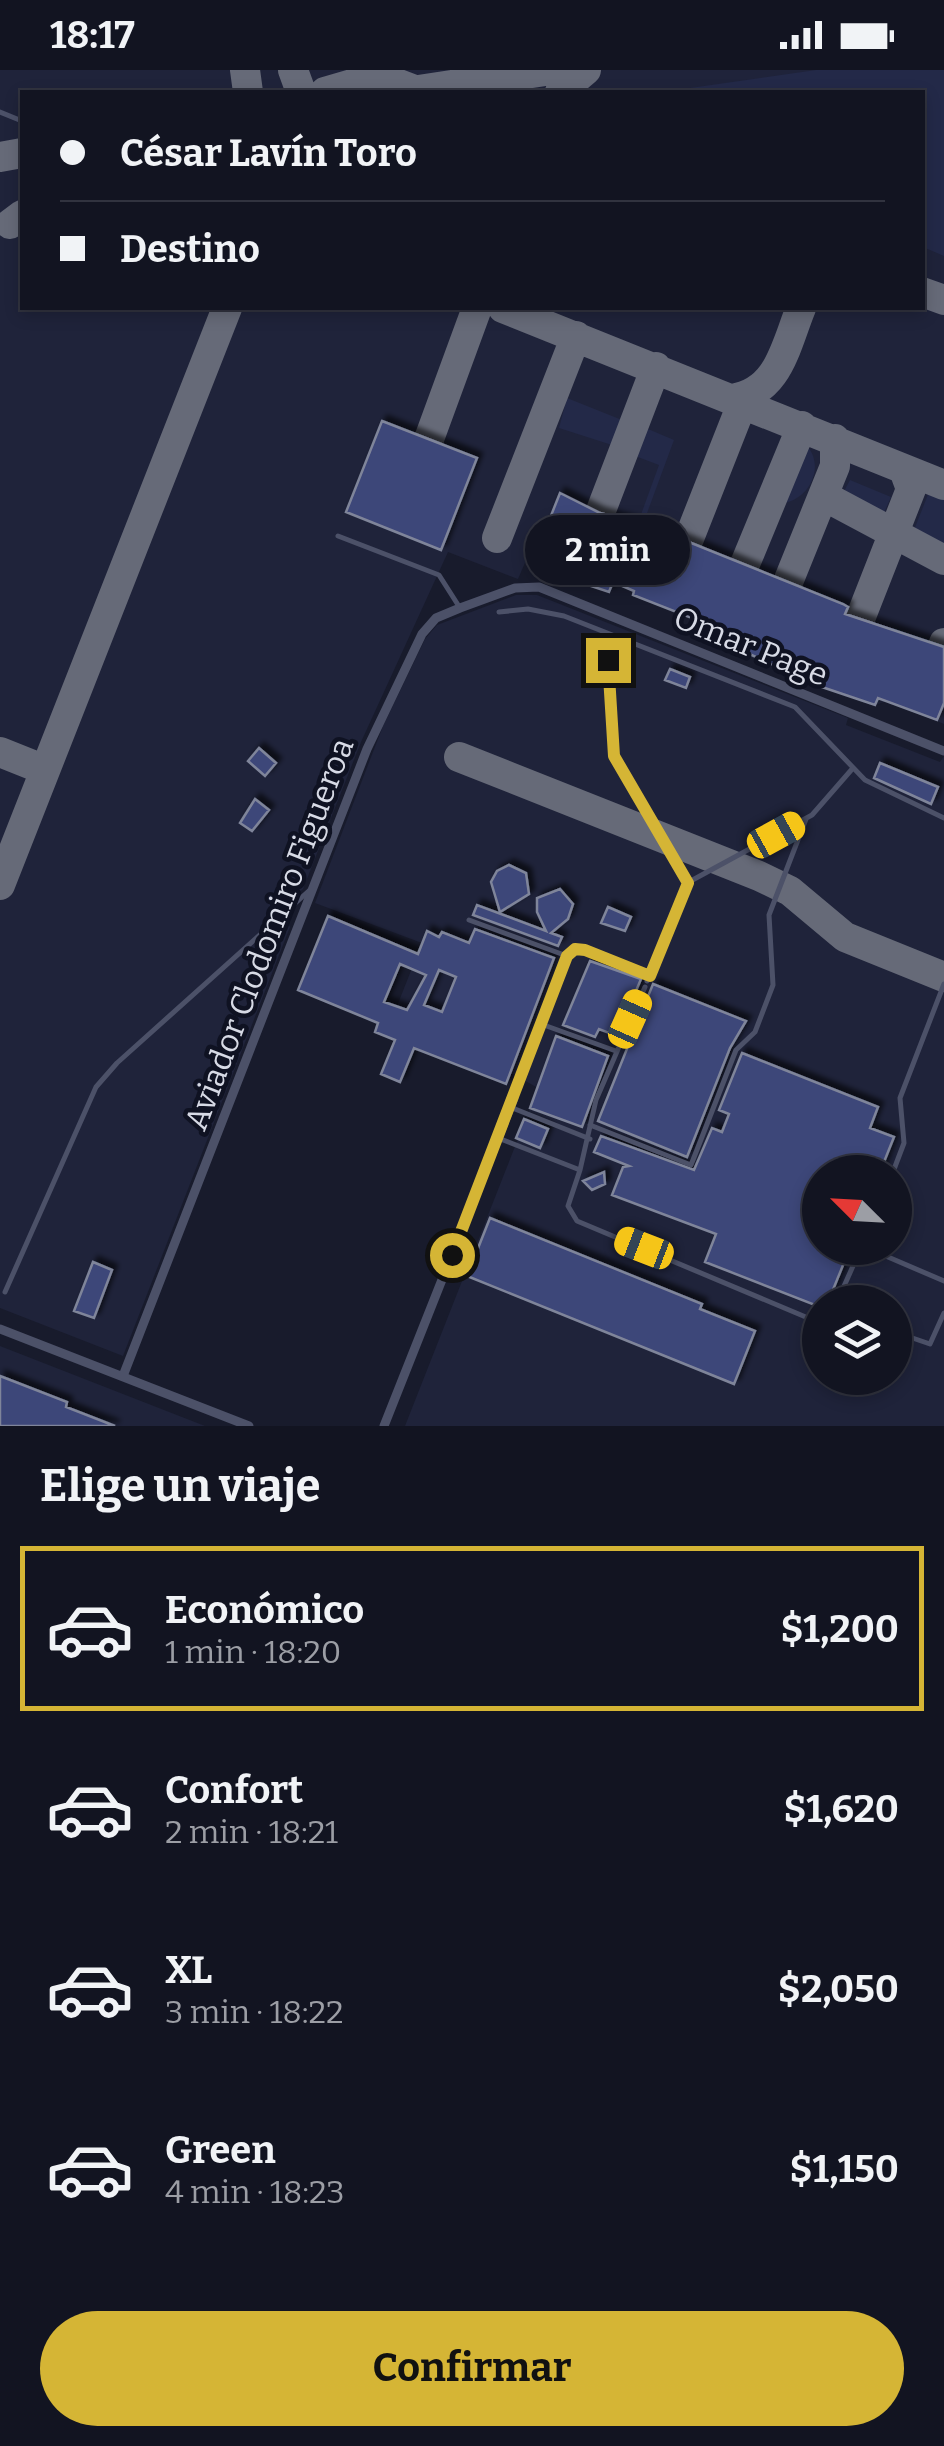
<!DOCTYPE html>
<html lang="es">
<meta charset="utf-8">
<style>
body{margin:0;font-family:Bitter,serif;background:#1f212e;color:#f1f3f6;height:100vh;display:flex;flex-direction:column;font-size:38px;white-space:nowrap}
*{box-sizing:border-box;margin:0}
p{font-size:32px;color:#9c9ea5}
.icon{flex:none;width:55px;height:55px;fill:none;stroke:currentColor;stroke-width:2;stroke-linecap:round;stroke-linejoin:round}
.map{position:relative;height:1356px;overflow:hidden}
.drawer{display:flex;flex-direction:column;background:#121421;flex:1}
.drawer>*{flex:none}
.top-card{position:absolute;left:20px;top:20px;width:905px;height:220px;border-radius:0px;box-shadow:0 5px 15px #0003,0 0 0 2px #31333f;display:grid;align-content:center;height:220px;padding:0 40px;background:#121421}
.needle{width:65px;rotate:294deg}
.fabs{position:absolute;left:802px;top:1085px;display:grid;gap:20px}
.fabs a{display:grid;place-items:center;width:110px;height:110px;border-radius:50%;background:#121421;box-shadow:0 5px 15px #0003,0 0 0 2px #31333f;font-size:50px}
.end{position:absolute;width:45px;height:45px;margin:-22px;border:12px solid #d5b535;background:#111;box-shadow:0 0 0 5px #111}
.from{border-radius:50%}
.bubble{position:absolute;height:70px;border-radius:35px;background:#121421;box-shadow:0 5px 15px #0003,0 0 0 2px #31333f;font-size:32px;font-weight:700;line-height:70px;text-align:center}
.car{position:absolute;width:30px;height:60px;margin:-30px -15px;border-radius:12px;box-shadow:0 0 8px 2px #0007;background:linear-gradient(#f5c518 24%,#345 0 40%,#f5c518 0 76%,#345 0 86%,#f5c518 0)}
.top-card b{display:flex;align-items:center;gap:35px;height:95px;font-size:38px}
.top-card b+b{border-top:2px solid #31333f}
.top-card i{width:25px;height:25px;background:#f1f3f6}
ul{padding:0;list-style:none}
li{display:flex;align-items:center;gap:30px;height:165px;margin:0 20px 15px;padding:0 20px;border:5px solid transparent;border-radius:0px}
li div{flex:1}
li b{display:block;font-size:38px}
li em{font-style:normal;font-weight:700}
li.active{border-color:#d5b535}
li>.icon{width:90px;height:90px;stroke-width:1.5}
h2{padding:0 40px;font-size:45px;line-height:120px}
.button{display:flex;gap:20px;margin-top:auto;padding:20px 40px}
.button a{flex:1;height:115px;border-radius:60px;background:#d5b535;color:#111;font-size:40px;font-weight:700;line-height:115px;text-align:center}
.status{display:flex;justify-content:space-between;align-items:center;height:70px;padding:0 50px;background:#121421;direction:ltr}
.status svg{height:28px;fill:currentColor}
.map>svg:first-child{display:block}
.built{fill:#1f233a;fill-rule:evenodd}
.green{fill:#232948}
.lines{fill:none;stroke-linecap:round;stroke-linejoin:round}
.taxiway{stroke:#666a78;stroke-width:30}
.building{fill:#3e4679;stroke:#7f859a;stroke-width:2.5;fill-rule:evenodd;filter:url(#shadow)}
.lane{stroke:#4c5168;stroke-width:5}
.street{stroke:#4c5168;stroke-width:9}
.route{stroke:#d5b535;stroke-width:12}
.labels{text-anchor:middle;stroke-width:9;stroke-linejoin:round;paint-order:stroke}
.street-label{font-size:32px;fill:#d7dae5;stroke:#0f1222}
</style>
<div class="status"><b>18:17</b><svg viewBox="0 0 49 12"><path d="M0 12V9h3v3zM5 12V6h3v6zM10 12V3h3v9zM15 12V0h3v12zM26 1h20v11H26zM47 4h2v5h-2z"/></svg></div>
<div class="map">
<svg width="944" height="1356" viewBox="0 0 944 1356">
<defs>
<filter id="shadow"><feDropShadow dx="5" dy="-5" stdDeviation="2.5" flood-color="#0009"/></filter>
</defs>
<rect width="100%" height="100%" fill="#181b2c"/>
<path class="built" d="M0,0H944V654L887,631L875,635L745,585L746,580L709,565L715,550L691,543L689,547L633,525L634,520L614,512L609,522L527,488L518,509L448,482L361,672L303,819L260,857L270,868L287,853L290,857L123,1286L0,1238ZM22,22H922V238H22Z
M516,525H537L848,648L846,655L940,692L944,686V1356H405L538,1018L511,1003L506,1014L415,978L400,1012L381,1004L395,971L375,962L386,932L397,936L422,873L315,833L383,656L425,569L437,555ZM820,1102H895V1178H820ZM820,1232H895V1308H820Z
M0,1276L205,1356H0Z"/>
<path class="green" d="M816,0H944V186L923,177L922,22H662Z
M567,328L622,350L612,375L559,358Z
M641,356L674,370L643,454L639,450L659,395L630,384Z
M807,376C825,396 810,429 784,433Z
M850,410L891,427L883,445L842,425Z
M929,422L944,427V477L914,460Z"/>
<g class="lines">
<path class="taxiway" d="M245,0L248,22
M293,0L301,22
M362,0L420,22
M325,22L379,6
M405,22L552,0
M560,22L586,0
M0,87L22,83
M10,154L22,145
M922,222L944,230
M503,238L944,415
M732,329C779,322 785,277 801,238
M429,369L477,238
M824,426L944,490
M600,443L656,297
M497,468L576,266
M688,471L742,334
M745,494L802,356
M788,512L835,396V369
M860,549L911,419L904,400
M943,576L944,573
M0,682L45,700
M459,687L759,806L790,821L845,867L944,907
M0,815L227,238"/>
</g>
<path class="building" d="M382,351L477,388L441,480L346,442Z
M560,423L600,443L649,456L843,534L848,537L845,544L944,577V633L937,650L878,628L875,635L816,615L709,565L714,552L691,543L689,547L633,525L634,521L613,512L609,522L573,510L533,491Z
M602,571L622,580L618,591L597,583Z
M670,599L690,607L686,618L665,610Z
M259,678L276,693L265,706L248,691Z
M880,693L938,717L931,734L874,708Z
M255,729L269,740L252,761L240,753Z
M509,795L526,803L529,824L500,842L491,812L497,801Z
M560,819L573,834L568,849L551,863L562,867L558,876L473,845L477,835L546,861L537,842V828Z
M608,837L631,847L625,861L601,853Z
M328,846L418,884L427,861L439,867L442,862L469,873L475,859L554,888L506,1014L414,978L400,1012L381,1004L395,970L375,962L378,953L298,920ZM400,894L426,905L407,940L384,932ZM439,900L456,907L442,942L424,935Z
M590,891L641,909L617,966L599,959L595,967L563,955Z
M653,914L746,951L730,978L687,1087L598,1051Z
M556,966L608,986L582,1057L530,1038Z
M742,983L878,1037L870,1058L894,1067L880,1102H820V1178H850L828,1232H820V1237L705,1192L716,1164L612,1125L623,1097L629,1096L594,1082L601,1066L694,1100L712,1058L722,1062L729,1044L719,1040Z
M524,1049L548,1059L540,1078L516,1068Z
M604,1102L605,1114L592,1120L583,1111Z
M490,1148L702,1234L700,1239L755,1261L734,1314L467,1206Z
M93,1192L112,1200L94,1248L74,1241Z
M0,1306L67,1332L66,1337L115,1356H0Z"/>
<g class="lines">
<path class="lane" d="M0,42L22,51
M338,466L439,505L460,538
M499,542L528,539L564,546L795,637L865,710L944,748
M608,590L613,686L687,813
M469,850L567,886L514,1028
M567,886L575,879L585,880L650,906
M647,911L687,813L812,745L853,698
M541,954L616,981
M510,1037L590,1069
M590,1055L691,1095L736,980L755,962L773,915L769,845L806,749
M498,1068L580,1100L568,1136L577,1151L820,1253
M580,1100L596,1030L645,917
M893,1102L904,1073L900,1028L944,914
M867,1178L944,1211
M5,1222L96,1017L117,993L311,819
M837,1232L861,1178
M895,1262L930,1274L944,1243"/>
<path class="street" d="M0,1259L249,1356
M123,1306L367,679L422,564L436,548L460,538L515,518L539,517L944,681
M384,1356L514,1028"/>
</g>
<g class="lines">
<path class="route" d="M452,1185L567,886L575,879L585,880L650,906L688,813L614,686L608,590"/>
</g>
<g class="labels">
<g class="street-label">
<text transform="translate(751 576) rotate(22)" y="11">Omar Page</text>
<text transform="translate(269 864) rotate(-69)" y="11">Aviador Clodomiro Figueroa</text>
</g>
</g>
</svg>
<div class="fabs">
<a><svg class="needle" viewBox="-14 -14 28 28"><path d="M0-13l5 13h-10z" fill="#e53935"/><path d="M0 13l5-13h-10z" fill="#9c9ea5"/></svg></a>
<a><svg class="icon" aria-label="layers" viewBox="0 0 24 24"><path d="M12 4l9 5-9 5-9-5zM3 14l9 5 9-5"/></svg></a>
</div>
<i class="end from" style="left:452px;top:1185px"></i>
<i class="end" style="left:608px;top:590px"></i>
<div class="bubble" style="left:525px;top:445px;width:165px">2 min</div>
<i class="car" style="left:776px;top:765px;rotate:61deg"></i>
<i class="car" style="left:630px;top:949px;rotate:24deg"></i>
<i class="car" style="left:644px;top:1178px;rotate:291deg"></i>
<div class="top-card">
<b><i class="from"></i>César Lavín Toro</b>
<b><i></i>Destino</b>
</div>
</div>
<section class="drawer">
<h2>Elige un viaje</h2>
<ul>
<li class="active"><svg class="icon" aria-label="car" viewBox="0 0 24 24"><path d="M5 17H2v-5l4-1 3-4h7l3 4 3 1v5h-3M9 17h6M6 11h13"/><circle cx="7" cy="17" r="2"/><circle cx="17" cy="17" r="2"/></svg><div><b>Económico</b><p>1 min · 18:20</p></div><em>$1,200</em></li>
<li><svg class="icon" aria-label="car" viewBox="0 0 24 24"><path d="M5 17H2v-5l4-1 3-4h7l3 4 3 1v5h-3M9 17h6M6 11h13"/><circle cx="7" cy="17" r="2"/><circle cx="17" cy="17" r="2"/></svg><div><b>Confort</b><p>2 min · 18:21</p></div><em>$1,620</em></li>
<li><svg class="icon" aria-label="car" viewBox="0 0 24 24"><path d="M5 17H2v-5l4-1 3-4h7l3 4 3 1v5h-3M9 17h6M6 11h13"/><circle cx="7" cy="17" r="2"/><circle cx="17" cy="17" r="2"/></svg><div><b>XL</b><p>3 min · 18:22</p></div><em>$2,050</em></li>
<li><svg class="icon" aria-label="car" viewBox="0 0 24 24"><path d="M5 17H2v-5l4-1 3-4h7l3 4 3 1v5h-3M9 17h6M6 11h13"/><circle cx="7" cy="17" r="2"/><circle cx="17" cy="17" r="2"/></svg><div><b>Green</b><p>4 min · 18:23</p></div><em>$1,150</em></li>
</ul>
<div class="button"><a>Confirmar</a></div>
</section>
